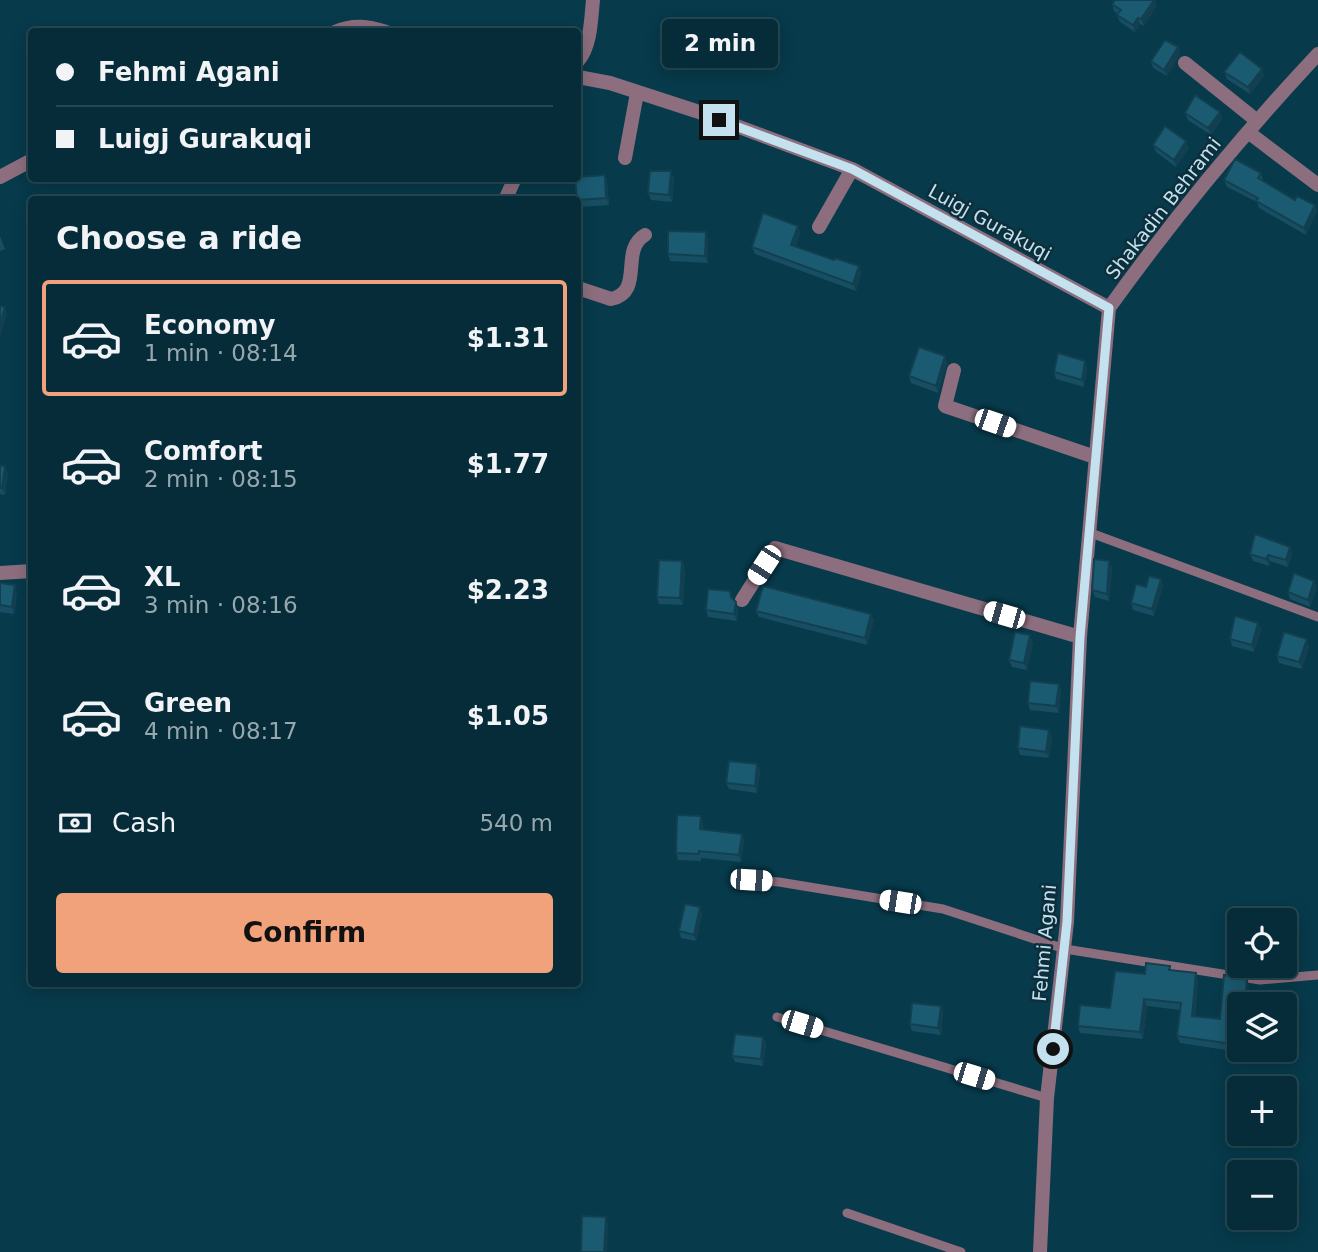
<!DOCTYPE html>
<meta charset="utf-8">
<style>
body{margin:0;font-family:"DejaVu Sans",sans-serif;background:#0e3440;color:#f1f3f6;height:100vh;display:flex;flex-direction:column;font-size:26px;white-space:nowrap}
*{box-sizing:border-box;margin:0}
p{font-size:23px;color:#97a7ae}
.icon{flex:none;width:38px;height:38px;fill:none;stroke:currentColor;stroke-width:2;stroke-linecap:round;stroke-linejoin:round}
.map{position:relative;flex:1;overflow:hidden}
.sheet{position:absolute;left:28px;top:196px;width:553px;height:791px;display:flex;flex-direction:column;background:#052c38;border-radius:7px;box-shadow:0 4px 18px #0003,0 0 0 2px #264853}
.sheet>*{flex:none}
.top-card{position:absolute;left:28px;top:28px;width:553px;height:154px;border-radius:7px;box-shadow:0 4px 18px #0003,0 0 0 2px #264853;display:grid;align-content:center;height:154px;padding:0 28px;background:#052c38}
.controls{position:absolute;left:1227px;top:908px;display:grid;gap:14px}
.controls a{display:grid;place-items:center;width:70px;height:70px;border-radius:7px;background:#052c38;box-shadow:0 4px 18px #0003,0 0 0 2px #264853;font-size:35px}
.end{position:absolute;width:32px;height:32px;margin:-16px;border:9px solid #c3e1ee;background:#111;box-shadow:0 0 0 4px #111}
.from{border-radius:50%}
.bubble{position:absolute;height:49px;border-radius:7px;background:#052c38;box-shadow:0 4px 18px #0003,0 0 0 2px #264853;font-size:23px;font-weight:600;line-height:49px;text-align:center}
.car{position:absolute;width:21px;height:42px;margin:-21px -10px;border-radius:9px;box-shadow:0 0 5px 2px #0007;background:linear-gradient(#fff 24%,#345 0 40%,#fff 0 76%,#345 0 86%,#fff 0)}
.top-card b{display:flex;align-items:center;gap:24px;height:66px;font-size:26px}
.top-card b+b{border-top:2px solid #264853}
.top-card i{width:18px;height:18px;background:#f1f3f6}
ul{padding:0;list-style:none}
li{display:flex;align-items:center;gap:21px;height:116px;margin:0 14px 10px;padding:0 14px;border:4px solid transparent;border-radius:7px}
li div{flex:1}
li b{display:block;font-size:26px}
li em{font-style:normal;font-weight:600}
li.selected{border-color:#f1a27b}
li>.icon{width:63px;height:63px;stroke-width:1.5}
h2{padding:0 28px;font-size:32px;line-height:84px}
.pay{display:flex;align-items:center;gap:18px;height:77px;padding:0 28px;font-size:26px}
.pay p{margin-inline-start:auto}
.cta{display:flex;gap:14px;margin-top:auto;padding:14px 28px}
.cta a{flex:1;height:80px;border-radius:7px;background:#f1a27b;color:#111;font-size:28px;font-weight:600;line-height:80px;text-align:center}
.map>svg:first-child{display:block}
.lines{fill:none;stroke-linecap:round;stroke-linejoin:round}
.lane{stroke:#8d6e7e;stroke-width:9}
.street{stroke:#8d6e7e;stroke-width:14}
.wall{fill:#174e62}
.shaded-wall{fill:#134050}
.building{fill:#1b5b72;stroke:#134050;stroke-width:2}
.route{stroke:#c3e1ee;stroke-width:9}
.labels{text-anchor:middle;stroke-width:5;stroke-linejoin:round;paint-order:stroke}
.street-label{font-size:19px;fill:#c3e1ee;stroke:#0d2e3b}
</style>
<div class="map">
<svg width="1318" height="1252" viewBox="0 0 1318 1252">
<rect width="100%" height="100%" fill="#073a4b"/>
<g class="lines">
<path class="lane" d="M1088,532L1318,617
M752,880L779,882L943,909L1065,949L1260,980L1318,975
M777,1017L1047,1098
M847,1213L961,1252"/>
<path class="street" d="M335,32C353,24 368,26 386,32
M578,61C591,46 591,19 593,0
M1185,63L1256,120
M578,77L610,83L696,111L852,169L1109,308
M1248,132L1318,185
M625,158L637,93
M0,177L32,160
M505,200L515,178
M819,227L852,169
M578,288L611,299C645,292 619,250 645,235
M1109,308C1173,219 1243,134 1318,54
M954,370L945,406L1095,457
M0,573L32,571
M742,600L775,548L1080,637
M1040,1252L1047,1098L1067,922L1080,637L1109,308"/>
</g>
<path class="wall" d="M1112,4L1157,5L1144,26L1140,24L1135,32L1120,22L1117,15L1118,14L1114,11Z
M1178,47L1180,54L1167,76L1153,68L1151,61Z
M1224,72L1264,76L1250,94L1227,79Z
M1220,112L1222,119L1211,135L1188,120L1185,113Z
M1153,145L1189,148L1176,167L1156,152Z
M1261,173L1263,181L1295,200L1315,205L1317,211L1306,235L1259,208L1257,202L1227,187L1224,180Z
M605,175L607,182L609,205L579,207L578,200Z
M674,178L672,202L651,200L648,193Z
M798,226L800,233L796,246L834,260L859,266L861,273L856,291L755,254L752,247Z
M706,232L708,239V263L670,261L668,254Z
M0,236L5,249L0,251Z
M945,356L947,363L938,393L911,383L909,376Z
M1085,361L1087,368L1084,387L1056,379L1054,372Z
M0,466L8,473L5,495L0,494Z
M1250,554H1292L1288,567L1270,561L1269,566L1253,561Z
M682,561L685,568L683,605L659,604L657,597Z
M1112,568L1109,601L1095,597L1092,590Z
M1161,579L1163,586L1154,616L1133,610L1131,603L1146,587Z
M1314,581L1317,587L1310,607L1290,599L1288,592Z
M0,583L17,592L14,614L0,612Z
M733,599L738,609L737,621L708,617L706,610Z
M756,611L874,620L867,645L759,617Z
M1258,623L1261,630L1254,652L1232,646L1230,639Z
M1033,642L1027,670L1012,667L1009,660Z
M1309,646L1302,669L1279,663L1277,656Z
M1059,684L1061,691L1059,713L1030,710L1028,703Z
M1052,737L1049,758L1020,755L1018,748Z
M757,764L760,771L757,793L729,789L726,783Z
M703,823V829L742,834L744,841L741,862L701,858V861L678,860L676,853Z
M702,914L696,941L681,938L679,931Z
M1170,966L1171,970L1198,980L1195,1016L1220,1019L1249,985L1239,1004V1050H1252V1054L1180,1043L1177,1036L1180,1010L1147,1006L1143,1039L1080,1033L1078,1026L1110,1008L1145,974Z
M941,1006L943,1013L941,1035L912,1031L910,1024Z
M763,1037L766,1044L763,1066L735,1062L732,1056Z"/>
<path class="shaded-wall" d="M1154,0H1155L1157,5L1144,26L1141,19Z
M1138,18L1140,24L1135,32L1133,25Z
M1178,47L1180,54L1167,76L1164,70Z
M1262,69L1264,76L1250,94L1248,87Z
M1220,112L1222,119L1211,135L1208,128Z
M1186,141L1189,148L1176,167L1174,160Z
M671,171L674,178L672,202L669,195Z
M605,175L607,182L609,205L606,198Z
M1315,205L1317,211L1306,235L1304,228Z
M798,226L800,233L794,252L791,245Z
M706,232L708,239V263L705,256Z
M859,266L861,273L856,291L853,284Z
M5,307L7,314L0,338V324Z
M945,356L947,363L938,393L936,386Z
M1085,361L1087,368L1084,387L1082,380Z
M5,466L8,473L5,495L2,488Z
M1290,547L1292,554L1288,567L1286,560Z
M1268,555L1270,561L1269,566L1266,559Z
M682,561L685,568L683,605L680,598Z
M1109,561L1112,568L1109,601L1107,594Z
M1161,579L1163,586L1154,616L1152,609Z
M1314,581L1317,587L1310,607L1308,600Z
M15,585L17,592L14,614L12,607Z
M736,602L738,609L737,621L734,614Z
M871,614L874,620L867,645L865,638Z
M1258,623L1261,630L1254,652L1252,645Z
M1030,635L1033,642L1027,670L1024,663Z
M1307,639L1309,646L1302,669L1299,662Z
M1059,684L1061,691L1059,713L1056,706Z
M1049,730L1052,737L1049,758L1046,752Z
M757,764L760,771L757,793L755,786Z
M701,816L703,823L702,836L700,829Z
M742,834L744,841L741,862L739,855Z
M700,907L702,914L696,941L694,935Z
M1196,973L1198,980L1194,1023L1192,1016Z
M1247,978L1249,985L1248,1004H1245Z
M1144,999L1147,1006L1143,1039L1140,1032Z
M941,1006L943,1013L941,1035L938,1028Z
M763,1037L766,1044L763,1066L761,1059Z
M606,1217L608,1224L607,1252H604Z"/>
<path class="building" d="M1115,0H1154L1141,19L1138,18L1133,25L1117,15L1121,10L1112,4Z
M1165,40L1178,47L1164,70L1151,61Z
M1240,52L1262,69L1248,87L1224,72Z
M1195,95L1220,112L1208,128L1185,113Z
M1165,126L1186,141L1174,160L1153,145Z
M1235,159L1261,173L1258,178L1295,200L1297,196L1315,205L1304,228L1256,201L1258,198L1224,180Z
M650,171H671L669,195L648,193Z
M605,175L606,198L577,200L575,178H578V177Z
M763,213L798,226L791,245L834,260L835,258L859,266L853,284L752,247Z
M668,231L706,232L705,256L668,254Z
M0,306L5,307L0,324Z
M919,347L945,356L936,386L909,376Z
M1058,353L1085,361L1082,380L1054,372Z
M0,466H5L2,488H0Z
M1255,534L1290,547L1286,560L1268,555L1266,559L1250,554Z
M1094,559L1109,561L1107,594L1092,590Z
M659,560L682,561L680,598L657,597Z
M1294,573L1314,581L1308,600L1288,592Z
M1149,576L1161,579L1152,609L1131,603L1136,584L1146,587Z
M0,583L15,585L12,607L0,605Z
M763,586L871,614L865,638L756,611Z
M708,589L730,591L731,597L736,602L734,614L706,610Z
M1235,616L1258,623L1252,645L1230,639Z
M1015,632L1030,635L1024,663L1009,660Z
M1284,632L1307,639L1299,662L1277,656Z
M1030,681L1059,684L1056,706L1028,703Z
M1020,726L1049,730L1046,752L1018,748Z
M729,761L757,764L755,786L726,783Z
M677,815L701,816L700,829L742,834L739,855L699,851V854L676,853Z
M685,904L700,907L694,935L679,931Z
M1146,963L1170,966L1169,970L1196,973L1192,1016L1220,1019L1224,975L1247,978L1245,1004H1239V1045L1177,1036L1181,1003L1144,999L1140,1032L1078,1026L1080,1005L1110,1008L1115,971L1145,974Z
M912,1003L941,1006L938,1028L910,1024Z
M735,1034L763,1037L761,1059L732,1056Z
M582,1216L606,1217L604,1252H581Z"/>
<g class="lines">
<path class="route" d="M719,120L852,169L1109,308L1080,637L1067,922L1053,1049"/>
</g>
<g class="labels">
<g class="street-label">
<text transform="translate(1163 208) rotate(-52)" y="7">Shakadin Behrami</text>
<text transform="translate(990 222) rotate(29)" y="7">Luigj Gurakuqi</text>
<text transform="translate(1044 943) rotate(-85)" y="7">Fehmi Agani</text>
</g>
</g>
</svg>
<div class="controls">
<a><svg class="icon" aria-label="locate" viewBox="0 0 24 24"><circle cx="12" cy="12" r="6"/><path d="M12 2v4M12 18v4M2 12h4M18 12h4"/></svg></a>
<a><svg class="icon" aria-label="layers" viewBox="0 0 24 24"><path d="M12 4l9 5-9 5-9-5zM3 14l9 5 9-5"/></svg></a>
<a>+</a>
<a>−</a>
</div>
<i class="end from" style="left:1053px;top:1049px"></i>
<i class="end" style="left:719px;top:120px"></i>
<div class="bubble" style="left:662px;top:19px;width:116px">2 min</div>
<i class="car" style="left:995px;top:423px;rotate:109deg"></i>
<i class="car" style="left:764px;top:565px;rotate:213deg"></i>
<i class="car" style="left:1004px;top:615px;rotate:286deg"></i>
<i class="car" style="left:751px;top:880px;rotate:94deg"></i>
<i class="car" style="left:900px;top:902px;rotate:279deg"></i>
<i class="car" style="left:802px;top:1024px;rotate:107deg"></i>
<i class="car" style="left:974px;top:1076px;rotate:107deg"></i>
<div class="top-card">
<b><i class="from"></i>Fehmi Agani</b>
<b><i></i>Luigj Gurakuqi</b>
</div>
<section class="sheet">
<h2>Choose a ride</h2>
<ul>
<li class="selected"><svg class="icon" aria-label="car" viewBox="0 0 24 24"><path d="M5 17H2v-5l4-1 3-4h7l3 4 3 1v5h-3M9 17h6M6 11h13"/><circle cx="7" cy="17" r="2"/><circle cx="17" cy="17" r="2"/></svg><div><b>Economy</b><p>1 min · 08:14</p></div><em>$1.31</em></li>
<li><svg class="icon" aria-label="car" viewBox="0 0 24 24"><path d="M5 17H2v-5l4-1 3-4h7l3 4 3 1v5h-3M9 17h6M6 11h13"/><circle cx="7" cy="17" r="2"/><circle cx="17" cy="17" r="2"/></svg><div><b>Comfort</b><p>2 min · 08:15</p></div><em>$1.77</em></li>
<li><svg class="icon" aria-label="car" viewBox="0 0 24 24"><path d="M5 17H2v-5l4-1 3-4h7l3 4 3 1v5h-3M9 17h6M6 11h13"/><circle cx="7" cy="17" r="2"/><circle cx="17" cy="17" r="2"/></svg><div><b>XL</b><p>3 min · 08:16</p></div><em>$2.23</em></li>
<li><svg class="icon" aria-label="car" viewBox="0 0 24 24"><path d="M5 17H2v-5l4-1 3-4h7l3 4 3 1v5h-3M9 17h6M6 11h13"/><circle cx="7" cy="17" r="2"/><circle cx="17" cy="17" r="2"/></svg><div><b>Green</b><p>4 min · 08:17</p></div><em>$1.05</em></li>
</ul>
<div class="pay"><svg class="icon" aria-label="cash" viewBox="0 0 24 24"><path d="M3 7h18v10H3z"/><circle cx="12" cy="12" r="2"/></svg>Cash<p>540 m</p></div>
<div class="cta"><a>Confirm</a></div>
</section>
</div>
